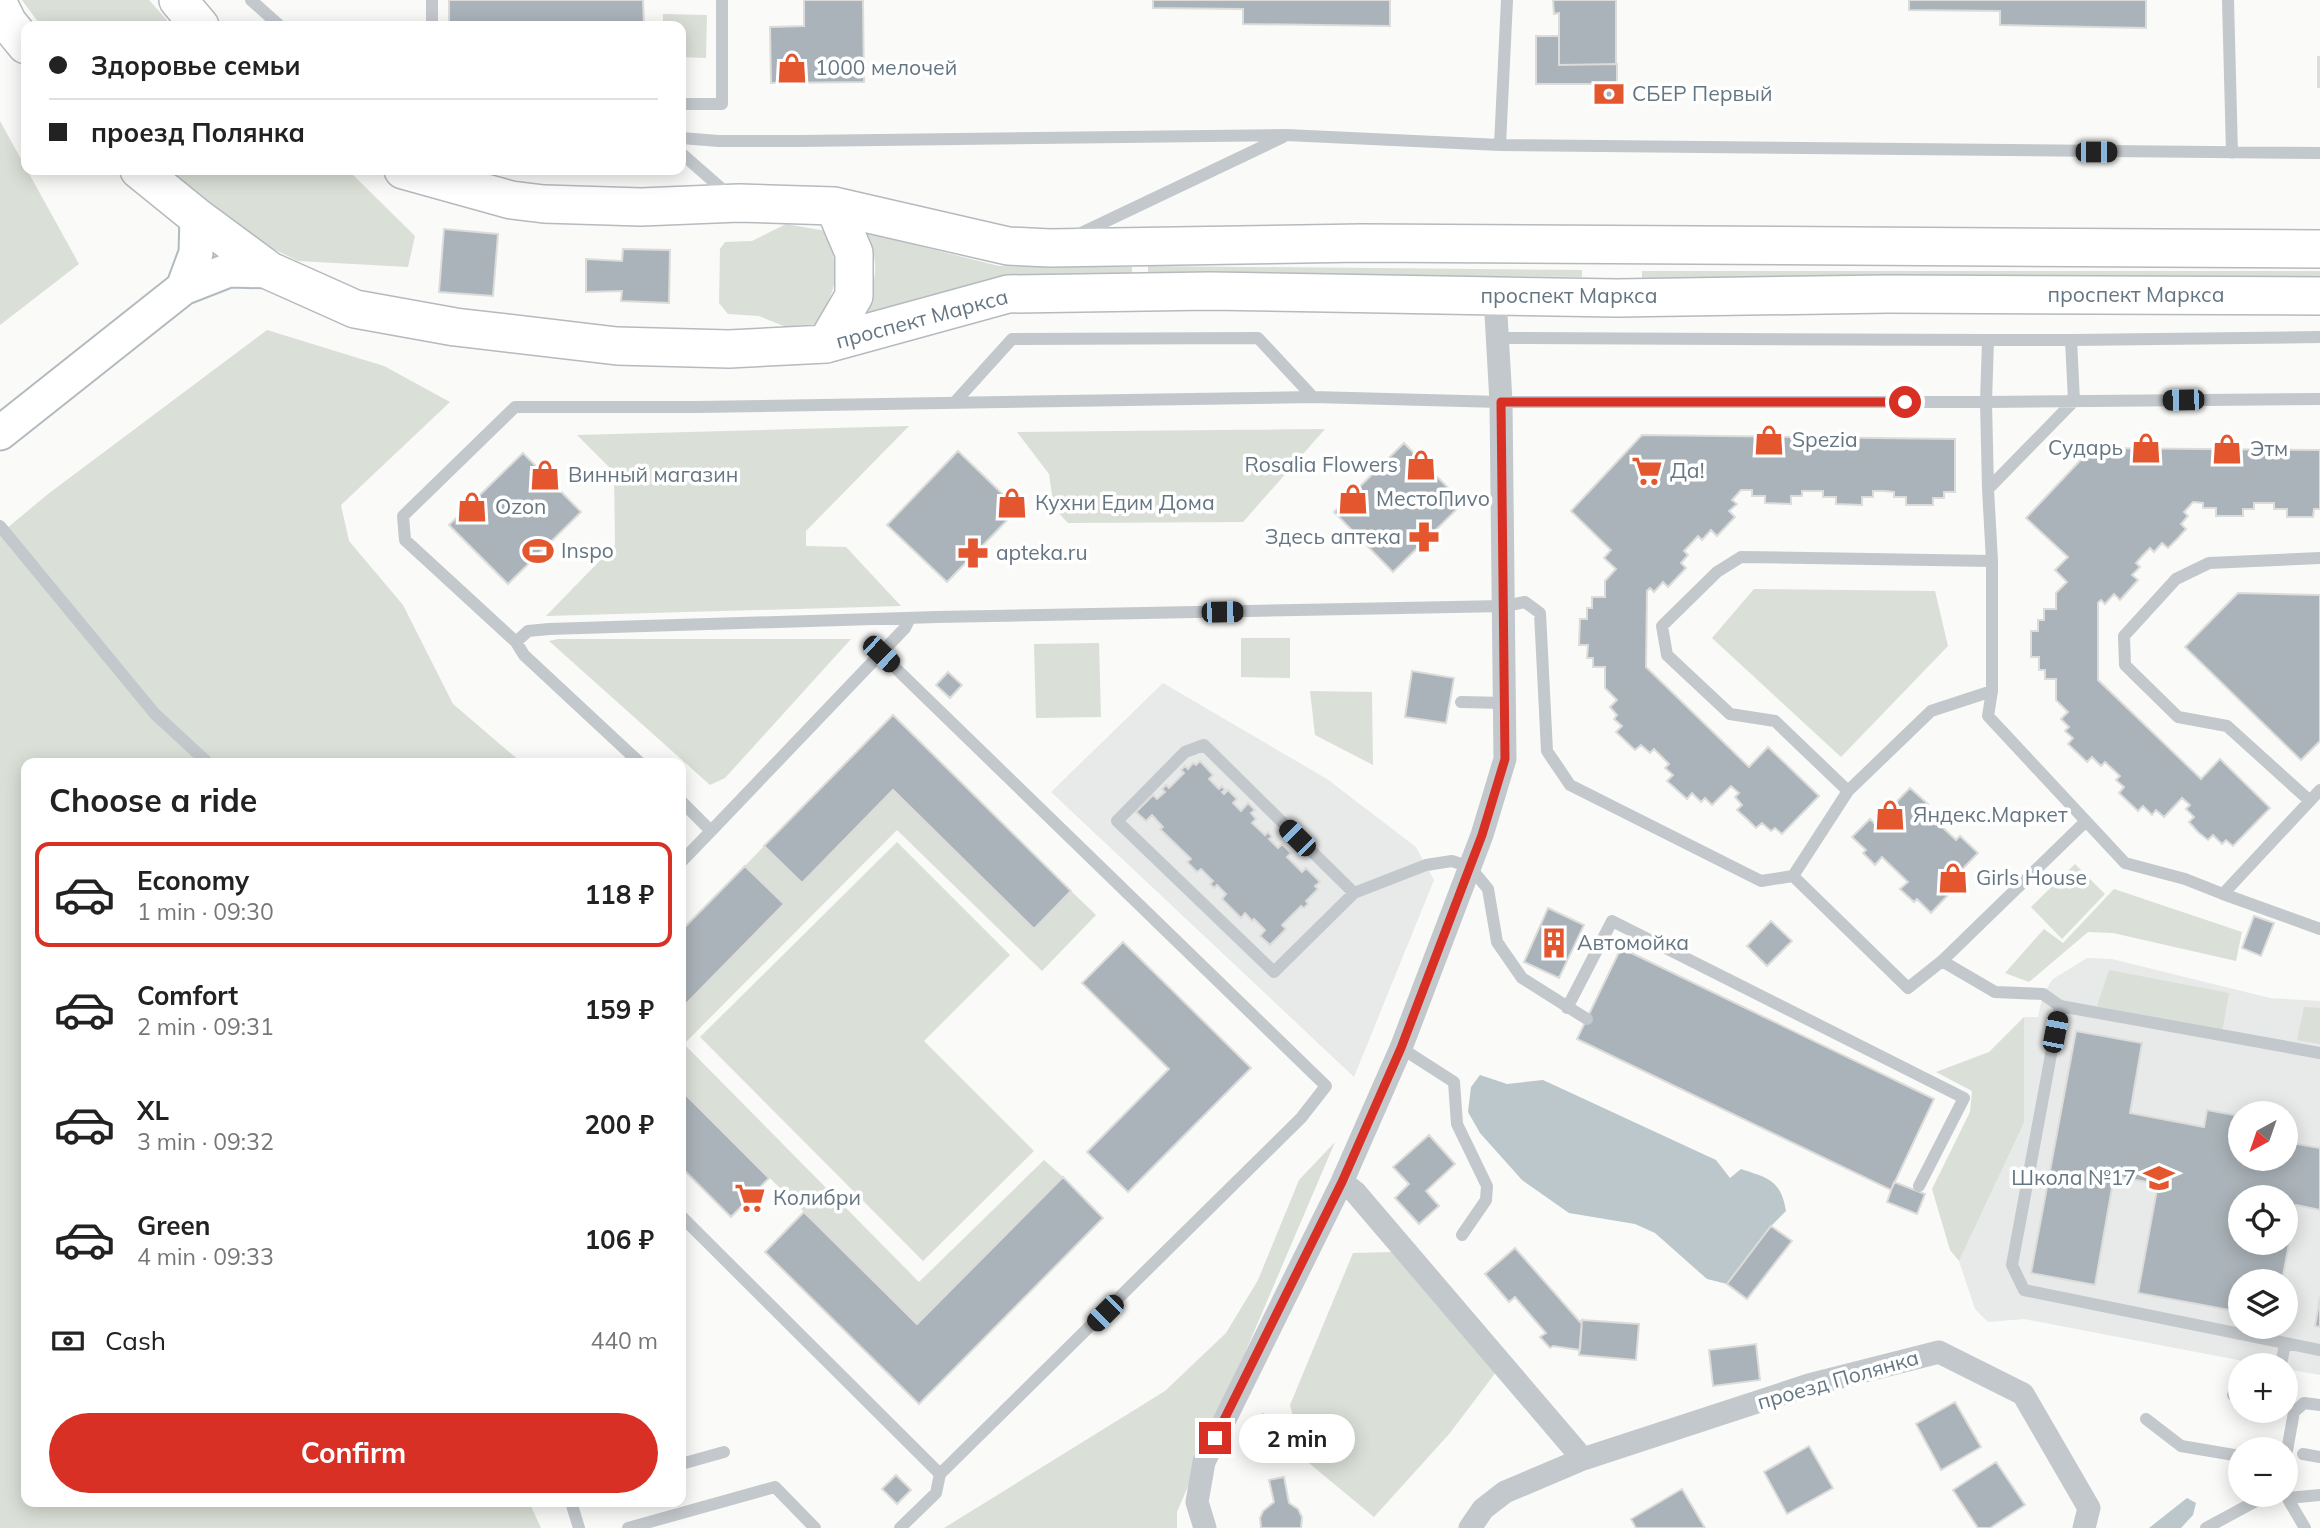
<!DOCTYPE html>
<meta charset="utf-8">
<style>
body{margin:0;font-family:Mulish,sans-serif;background:#f2f2f2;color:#222;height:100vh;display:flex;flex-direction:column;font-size:26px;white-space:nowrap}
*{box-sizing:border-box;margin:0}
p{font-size:23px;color:#767676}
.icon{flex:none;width:38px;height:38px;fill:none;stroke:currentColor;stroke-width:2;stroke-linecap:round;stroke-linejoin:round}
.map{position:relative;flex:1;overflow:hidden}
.sheet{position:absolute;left:21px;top:758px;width:665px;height:749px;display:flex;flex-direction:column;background:#fff;border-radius:14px;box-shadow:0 4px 18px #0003}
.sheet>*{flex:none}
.guide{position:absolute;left:21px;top:21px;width:665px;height:154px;border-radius:14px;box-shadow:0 4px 18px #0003;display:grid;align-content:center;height:154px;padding:0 28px;background:#fff}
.needle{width:46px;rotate:220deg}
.buttons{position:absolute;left:2228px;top:1101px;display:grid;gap:14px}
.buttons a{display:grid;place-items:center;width:70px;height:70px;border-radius:50%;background:#fff;box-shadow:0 4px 18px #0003;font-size:35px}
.end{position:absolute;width:32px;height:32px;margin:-16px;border:9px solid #d93025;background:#fff;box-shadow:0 0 0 4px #fff}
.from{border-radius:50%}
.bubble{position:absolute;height:49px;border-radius:24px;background:#fff;box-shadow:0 4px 18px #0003;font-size:23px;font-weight:700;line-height:49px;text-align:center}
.car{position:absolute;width:21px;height:42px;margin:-21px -10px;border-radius:9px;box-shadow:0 0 5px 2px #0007;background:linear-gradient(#222 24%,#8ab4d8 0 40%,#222 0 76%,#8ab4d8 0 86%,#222 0)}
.guide b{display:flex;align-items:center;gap:24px;height:66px;font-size:26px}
.guide b+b{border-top:2px solid #e0e0e0}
.guide i{width:18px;height:18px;background:#222}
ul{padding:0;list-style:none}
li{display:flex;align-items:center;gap:21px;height:105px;margin:0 14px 10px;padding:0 14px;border:4px solid transparent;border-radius:14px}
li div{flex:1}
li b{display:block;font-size:26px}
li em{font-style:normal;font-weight:700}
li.active{border-color:#d93025}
li>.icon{width:63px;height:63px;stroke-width:1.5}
h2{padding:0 28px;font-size:32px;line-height:84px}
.pay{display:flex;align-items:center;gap:18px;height:77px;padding:0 28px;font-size:26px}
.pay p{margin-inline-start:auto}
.button{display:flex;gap:14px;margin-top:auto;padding:14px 28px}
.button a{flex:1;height:80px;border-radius:42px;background:#d93025;color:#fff;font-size:28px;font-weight:700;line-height:80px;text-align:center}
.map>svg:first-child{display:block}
.built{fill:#e8e9e9;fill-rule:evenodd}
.green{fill:#dadfd7}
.water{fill:#bbc7cb}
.building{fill:#aab3b9;stroke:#dcdcda;stroke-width:2;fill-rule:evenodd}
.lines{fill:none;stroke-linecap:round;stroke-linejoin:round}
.secondary-casing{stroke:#b3babf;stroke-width:37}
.primary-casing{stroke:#b5babe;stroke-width:40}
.lane{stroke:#c3c8cc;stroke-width:12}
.street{stroke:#c3c8cc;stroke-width:23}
.secondary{stroke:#fff;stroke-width:33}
.primary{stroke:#fff;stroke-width:37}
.route{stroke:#d93025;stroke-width:9}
.labels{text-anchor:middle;stroke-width:7;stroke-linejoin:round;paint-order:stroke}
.poi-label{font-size:21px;fill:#657683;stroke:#fff;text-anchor:start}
.street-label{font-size:21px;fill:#657683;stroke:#fff}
</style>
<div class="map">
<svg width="2320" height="1528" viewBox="0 0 2320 1528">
<rect width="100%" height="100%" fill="#fafaf8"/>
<path class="built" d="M1163,683L1327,779L1416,847L1434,880L1354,1077L1051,792Z
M2087,958L2112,959L2270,998L2320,1001V1375L2286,1369V1365H2264L2024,1319L1988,1322L1975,1309L1959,1261L2024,1123V1017H2038L2043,994L2053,979ZM2240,1113H2286V1158H2240ZM2240,1197H2286V1242H2240ZM2240,1281H2286V1326H2240Z"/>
<path class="green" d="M22,0H149L172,26H41Z
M663,14L707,15L706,58L681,57V26H663Z
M0,121L79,264L0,325Z
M167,170H348L415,236L408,267L298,261L261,243Z
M786,224L826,231C840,271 839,289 815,324L786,327L759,316L728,314L719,303L720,249L725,242L752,241Z
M867,233L999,266L1132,267V275L860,316C876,283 881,268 867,233Z
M1148,266L1582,270V277L1148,274Z
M1642,271H2320V285L1642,286Z
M267,330L384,366L450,402L341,505L349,541L403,605L453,704L522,763H26V1502H529L541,1528H0V534L48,494Z
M909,426L806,531V546L846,547L901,606L546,616L615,545L614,472L577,435Z
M1325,429L1243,522L1068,523L1054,508L1049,474L1017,432Z
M1754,589L1935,591L1948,646L1841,757L1712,638Z
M1241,638H1290V678L1241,677Z
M558,639H851L725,778L710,785L549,641Z
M1099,643L1101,717L1036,718L1034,644Z
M1310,691L1372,692L1373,765L1315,735Z
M893,790L1034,928L1071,891L1096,915L1042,971L897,830L684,1044L919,1282L1044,1160L1063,1177L917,1324L681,1090V1009L784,905L745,866L764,846L802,883Z
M897,842L1010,955L924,1041L1034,1151L923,1261L700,1037Z
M2075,864L2105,894L2062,939L2031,907Z
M2114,889L2242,932L2236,961L2113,933L2088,932L2029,982L2005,973L2044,929L2063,943Z
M2109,970L2229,993L2222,1032L2097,1006Z
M2304,1007L2320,1008V1044L2297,1040Z
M2024,1017V1123L1959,1261L1950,1250L1932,1189L1970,1112L1972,1091L1936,1072L1989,1052Z
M1335,1142L1177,1512V1528H944L1165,1391L1226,1333L1258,1280L1299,1180Z
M1393,1252L1496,1372L1450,1433L1374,1517L1304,1459L1290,1405L1353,1253Z"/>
<path class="water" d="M1480,1075L1507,1084L1543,1080L1716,1160L1730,1178L1741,1169C1768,1178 1781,1180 1786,1211L1771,1226L1727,1284L1707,1279L1655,1233L1635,1224L1569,1213L1522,1180L1480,1133L1468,1112L1471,1087Z
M2187,1498L2196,1503L2193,1515L2181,1528H2149Z"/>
<path class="building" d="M449,0H643L644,26H449Z
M804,0H863L864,82L771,83L770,27L804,26Z
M1153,0H1390V26L1243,24V9L1153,8Z
M1553,0H1616V64L1559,65V13L1554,14Z
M1909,0H2146V28L2000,25V11L1909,10Z
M1536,36H1559V65L1617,64V100H1597V84H1536Z
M2318,57H2320V87H2318Z
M444,229L498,234L493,296L439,292Z
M623,249L670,250L669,303L621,301L622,291L586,292V259L622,261Z
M1642,435L1955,439V492H1944V498H1933V505H1906V497H1894V492L1884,491H1873V497H1862V505L1836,504V497H1823V491H1802V496H1791V504L1765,503V496H1752V490H1741L1732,500L1737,504L1729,511L1735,517L1717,536L1711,530L1702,540L1698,536L1684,551L1688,555L1681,563L1686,568L1668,587L1663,582L1654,592L1650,588L1647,591L1646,667L1749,767L1768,747L1819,796L1782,834L1775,828L1771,831L1762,823L1756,828L1747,819L1737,810L1742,805L1735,797L1739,793L1731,786L1712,805L1705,798L1701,802L1692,793L1687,799L1667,781L1673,775L1665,768L1669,764L1654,749L1650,753L1641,745L1635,750L1616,732L1622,726L1614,719L1617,715L1610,707L1617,700L1605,688V667H1593V658H1587L1588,645H1579L1580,619H1587V608H1592V597H1605V581L1616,569L1604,558L1611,550L1571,511Z
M1404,443L1463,503L1393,572L1334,512Z
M2092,448L2320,450V509H2314L2313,517H2287V509H2274V503H2254V509H2243V516H2216V508H2203V503L2193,502L2184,512L2188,516L2181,524L2186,529L2178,538L2168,548L2162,543L2154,552L2150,548L2143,555L2136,563L2140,567L2132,575L2138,580L2120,600L2114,594L2105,604L2101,600L2098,603V680L2201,779L2220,759L2270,808L2233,846L2226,840L2222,844L2213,835L2208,840L2198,832L2189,822L2194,817L2186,809L2190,805L2182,798L2164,817L2156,810L2152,815L2143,806L2138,811L2119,793L2124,787L2116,780L2120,776L2105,762L2101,766L2092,757L2087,762L2068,744L2073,738L2065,731L2069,727L2061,719L2068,712L2056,700V679H2045V670H2039V657H2031V631H2038V620H2044V609H2056V593L2067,582L2055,570L2068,557L2026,518Z
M958,451L1018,509L947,582L887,525Z
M523,453L581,512L508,584L449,525Z
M2238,593L2320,595V741L2301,760L2185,647Z
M1412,671L1454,678L1446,723L1405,717Z
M948,672L962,685L950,698L936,685Z
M893,715L1071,891L1034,929L893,790L802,883L764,846Z
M1200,761L1213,775L1209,779L1219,789L1222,786L1225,790L1222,792L1224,794L1228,790L1237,799L1233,803L1241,811L1248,803L1255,810L1251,813L1256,819L1252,823L1265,835L1268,832L1272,837L1269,839L1278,848L1282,844L1291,853L1287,857L1302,872L1306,868L1320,882L1315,886L1318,889L1306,901L1308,904L1304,908L1301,906L1282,925L1286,929L1270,945L1260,936L1265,930L1254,919L1252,921L1245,913L1241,918L1222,899L1226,894L1217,885L1214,888L1210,884L1213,881L1201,869L1197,872L1187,862L1191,859L1160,829L1163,827L1152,815L1146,821L1136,812L1153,795L1157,799L1165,792L1162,789L1166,785L1169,788L1184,773L1181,770L1185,766L1188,769L1193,763L1196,765Z
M1910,788L1928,804L1923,809L1956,840L1960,836L1978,853L1943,889L1949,894L1931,913L1917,899L1914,902L1900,889L1908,882L1882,857L1875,865L1863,853L1866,850L1852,837L1870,819L1875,824Z
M745,866L784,904L681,1009V931Z
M1548,908L1584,925L1559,978L1524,962Z
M2254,916L2274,923L2261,956L2242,948Z
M1771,921L1792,941L1767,966L1747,946Z
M1123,942L1251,1068L1128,1192L1087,1152L1169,1069L1082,983Z
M1621,948L1934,1099L1891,1190L1577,1039Z
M2076,1031L2142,1043L2130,1113L2204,1127L2207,1110L2240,1116V1158H2286V1142L2320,1148V1210L2296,1205L2282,1281H2240V1312L2138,1293L2158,1184L2114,1176L2095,1285L2031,1273ZM2240,1197H2286V1242H2240Z
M681,1090L769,1178L731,1217L681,1167Z
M1429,1135L1455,1164L1426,1191L1439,1206L1419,1224L1395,1198L1409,1184L1393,1167Z
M1063,1177L1103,1218L919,1404L765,1252L804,1212L917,1324Z
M1894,1182L1925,1194L1917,1214L1887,1202Z
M1771,1226L1792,1241L1747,1299L1727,1284Z
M1515,1248L1580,1322L1582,1320L1580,1350L1553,1346L1550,1348L1540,1337L1546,1333L1515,1297L1509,1302L1485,1274Z
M2320,1297V1327L2315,1326Z
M1582,1320L1639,1324L1636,1360L1579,1355Z
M1756,1344L1760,1380L1713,1386L1709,1350Z
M1955,1402L1981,1447L1941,1470L1916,1424Z
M1263,1414L1281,1425L1266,1452L1247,1441Z
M1809,1446L1833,1488L1787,1514L1764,1472Z
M1996,1462L2025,1505L1990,1528H1978L1953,1490Z
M896,1475L911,1490L897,1504L882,1489Z
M1284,1477L1289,1503L1298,1509L1302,1517L1301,1528H1261L1260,1518L1263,1511L1274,1502L1269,1480Z
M1682,1489L1705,1528H1636L1631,1519Z"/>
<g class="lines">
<g class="secondary-casing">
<path id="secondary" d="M183,288L196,253L197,217
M0,433L183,288L229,270L270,271"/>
</g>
<g class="primary-casing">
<path id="primary" d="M178,0L200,26
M0,7L8,23L26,45
M139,170L197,217L270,271L355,309L455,327L617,346L729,349L826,344L1008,294L1210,291L1617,298L1888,294L2320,296
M403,170L511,200L544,204L641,207L739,203L834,206L1008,246L1050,248L1362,243L2320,249
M826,344L854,296V253L834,206"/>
</g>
<path class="lane" d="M251,0L280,26
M2228,0L2232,153
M432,26V0
M681,104H722V0
M681,138L719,141H799L1286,135L1500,145L2320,153
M1500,145L1507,0
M681,153L730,196
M1075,236L1283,137
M1497,338L1988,340L1986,402L1988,489
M1988,340H2071
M955,402L1012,339L1258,338L1313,397
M0,526L155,714L208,763
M1992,561L1741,557L1717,572L1662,626L1667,655L1730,714L1775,721L1848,791L1793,876L1908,988L1942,961L2086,821
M516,642L528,631L549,629L937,617L1505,606L1525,602L1540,613L1547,751L1570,785L1761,881L1793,876
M881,654L1326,1086L1301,1118L940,1474L936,1493L900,1528
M1461,702L1505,703
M640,763L524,655L516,642L405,540L403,516L515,407H696L1313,397L1501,402H1986L2320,399
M2320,790L2223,894L2320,929
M1848,791L1931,711L1992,691
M681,801L711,831L681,862
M2310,801L2227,726L2178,717L2125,665L2124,636L2176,579L2209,563L2320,558
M711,831L905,628L910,618
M1354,893L1274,972L1117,821L1185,752L1204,745L1354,893L1426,865L1452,861L1470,867L1488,889L1497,942L1522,978L1587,1019
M2223,894L2185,879L2125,863L1988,716L1992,691V561L1988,489L2074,401L2071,340L2320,337
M1942,961L1995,992L2043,994L2060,1006L2320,1053
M2060,1006L2012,1265L2024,1290L2320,1350
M1567,1008L1612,921L1964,1098L1919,1186
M1401,1048L1454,1082L1457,1124L1487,1186L1486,1200L1462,1235
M681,1216L940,1474
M2281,1365L2285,1344
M2233,1395L2240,1396
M2146,1419L2181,1446L2240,1456
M2303,1454L2320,1457
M2286,1456L2294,1412L2304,1403L2320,1405
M681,1464L724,1452
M2285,1494L2305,1528
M2288,1498L2320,1495
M571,1502L579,1528
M628,1528L775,1487L815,1528
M2206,1528L2269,1494"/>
<path class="street" d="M1342,1182L1355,1192L1583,1459
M1205,1528L1197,1502L1204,1462L1342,1182L1401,1048L1482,835L1505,759L1501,402L1495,297
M1470,1528L1483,1509L1505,1492L1583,1459L1809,1385L1939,1352L2023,1394L2089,1508L2084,1528"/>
<use href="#secondary" class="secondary"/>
<use href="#primary" class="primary"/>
</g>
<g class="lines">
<path class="route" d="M1215,1438L1342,1182L1401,1048L1482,835L1505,759L1501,402H1905"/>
</g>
<defs>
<g id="shop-bare" transform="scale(2.415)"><path d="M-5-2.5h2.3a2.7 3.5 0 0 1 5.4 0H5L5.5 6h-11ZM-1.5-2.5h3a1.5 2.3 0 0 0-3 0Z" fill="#e4572e" stroke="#fff" stroke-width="2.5" paint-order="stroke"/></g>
<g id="bank-bare" transform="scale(2.415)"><path d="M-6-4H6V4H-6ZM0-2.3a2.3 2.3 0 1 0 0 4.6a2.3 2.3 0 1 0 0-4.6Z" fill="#e4572e" stroke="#fff" stroke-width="2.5" paint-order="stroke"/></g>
<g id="supermarket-bare" transform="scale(2.415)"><path d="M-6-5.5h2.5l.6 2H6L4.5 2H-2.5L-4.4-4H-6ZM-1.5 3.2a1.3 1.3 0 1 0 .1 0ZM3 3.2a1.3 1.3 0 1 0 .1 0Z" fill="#e4572e" stroke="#fff" stroke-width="2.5" paint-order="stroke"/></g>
<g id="pharmacy-bare" transform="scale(2.415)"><path d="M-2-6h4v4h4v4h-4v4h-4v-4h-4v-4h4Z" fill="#e4572e" stroke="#fff" stroke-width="2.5" paint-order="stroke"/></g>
<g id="stadium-bare" transform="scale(2.415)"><path d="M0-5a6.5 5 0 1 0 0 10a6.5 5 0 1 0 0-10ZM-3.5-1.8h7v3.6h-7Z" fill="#e4572e" stroke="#fff" stroke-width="2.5" paint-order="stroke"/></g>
<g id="building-bare" transform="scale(2.415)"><path d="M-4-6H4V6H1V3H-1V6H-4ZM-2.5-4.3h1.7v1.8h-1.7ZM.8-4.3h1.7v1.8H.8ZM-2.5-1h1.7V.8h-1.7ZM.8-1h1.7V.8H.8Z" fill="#e4572e" stroke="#fff" stroke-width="2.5" paint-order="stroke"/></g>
<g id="school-bare" transform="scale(2.415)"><path d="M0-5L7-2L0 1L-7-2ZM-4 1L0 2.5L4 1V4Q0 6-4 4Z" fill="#e4572e" stroke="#fff" stroke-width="2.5" paint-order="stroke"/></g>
</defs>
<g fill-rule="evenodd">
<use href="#shop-bare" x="792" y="68"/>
<use href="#bank-bare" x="1609" y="94"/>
<use href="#shop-bare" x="1769" y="440"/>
<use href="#shop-bare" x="2146" y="448"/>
<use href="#shop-bare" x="2227" y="449"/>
<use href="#shop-bare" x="1421" y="465"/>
<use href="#supermarket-bare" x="1647" y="471"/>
<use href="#shop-bare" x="545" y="475"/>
<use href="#shop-bare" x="1353" y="499"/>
<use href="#shop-bare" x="1012" y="503"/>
<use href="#shop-bare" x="472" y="507"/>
<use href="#pharmacy-bare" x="1424" y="537"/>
<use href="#stadium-bare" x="538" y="551"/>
<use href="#pharmacy-bare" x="973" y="553"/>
<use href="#shop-bare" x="1890" y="815"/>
<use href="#shop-bare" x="1953" y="878"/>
<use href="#building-bare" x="1554" y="943"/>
<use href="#school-bare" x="2159" y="1178"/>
<use href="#supermarket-bare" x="750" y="1198"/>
</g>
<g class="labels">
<g class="poi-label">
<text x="815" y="75">1000 мелочей</text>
<text x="1632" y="101">СБЕР Первый</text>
<text x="1792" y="447">Spezia</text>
<text x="2123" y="455" text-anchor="end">Сударь</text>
<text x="2250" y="456">Этм</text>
<text x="1398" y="472" text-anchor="end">Rosalia Flowers</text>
<text x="1670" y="478">Да!</text>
<text x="568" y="482">Винный магазин</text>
<text x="1376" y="506">МестоПиvо</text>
<text x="1035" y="510">Кухни Едим Дома</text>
<text x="495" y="514">Ozon</text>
<text x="1401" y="544" text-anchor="end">Здесь аптека</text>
<text x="561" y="558">Inspo</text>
<text x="996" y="560">apteka.ru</text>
<text x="1913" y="822">Яндекс.Маркет</text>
<text x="1976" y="885">Girls House</text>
<text x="1577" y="950">Автомойка</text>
<text x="2136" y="1185" text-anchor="end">Школа №17</text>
<text x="773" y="1205">Колибри</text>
</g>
<g class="street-label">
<text x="2136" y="302">проспект Маркса</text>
<text x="1569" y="303">проспект Маркса</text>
<text transform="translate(922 319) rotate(-15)" y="7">проспект Маркса</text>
<text transform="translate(1838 1380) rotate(-16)" y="7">проезд Полянка</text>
</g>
</g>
</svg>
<div class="buttons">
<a><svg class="needle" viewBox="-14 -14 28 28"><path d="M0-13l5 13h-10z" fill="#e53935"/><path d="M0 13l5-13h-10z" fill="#767676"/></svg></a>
<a><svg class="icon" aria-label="locate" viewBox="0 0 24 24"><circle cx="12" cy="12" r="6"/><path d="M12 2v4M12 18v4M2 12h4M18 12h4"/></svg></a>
<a><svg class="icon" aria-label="layers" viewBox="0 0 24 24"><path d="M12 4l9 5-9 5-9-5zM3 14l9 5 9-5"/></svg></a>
<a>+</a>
<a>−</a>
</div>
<i class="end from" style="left:1905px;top:402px"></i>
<i class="end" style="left:1215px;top:1438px"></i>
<div class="bubble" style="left:1239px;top:1414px;width:116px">2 min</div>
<i class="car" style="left:2096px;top:152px;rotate:90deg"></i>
<i class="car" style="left:2183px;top:400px;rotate:269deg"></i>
<i class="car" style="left:1222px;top:612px;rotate:89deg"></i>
<i class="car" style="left:881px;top:654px;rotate:134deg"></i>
<i class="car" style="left:1297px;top:838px;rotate:315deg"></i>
<i class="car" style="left:2055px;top:1032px;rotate:11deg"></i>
<i class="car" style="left:1105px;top:1313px;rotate:225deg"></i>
<div class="guide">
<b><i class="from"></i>Здоровье семьи</b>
<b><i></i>проезд Полянка</b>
</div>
<section class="sheet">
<h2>Choose a ride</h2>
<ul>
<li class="active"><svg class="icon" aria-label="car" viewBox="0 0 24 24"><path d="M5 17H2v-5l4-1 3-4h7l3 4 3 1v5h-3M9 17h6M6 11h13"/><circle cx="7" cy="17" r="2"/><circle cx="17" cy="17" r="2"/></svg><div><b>Economy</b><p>1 min · 09:30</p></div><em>118 ₽</em></li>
<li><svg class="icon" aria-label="car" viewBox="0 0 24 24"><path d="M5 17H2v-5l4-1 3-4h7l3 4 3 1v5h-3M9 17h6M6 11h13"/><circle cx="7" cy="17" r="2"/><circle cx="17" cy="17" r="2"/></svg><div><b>Comfort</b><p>2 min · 09:31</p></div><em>159 ₽</em></li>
<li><svg class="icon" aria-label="car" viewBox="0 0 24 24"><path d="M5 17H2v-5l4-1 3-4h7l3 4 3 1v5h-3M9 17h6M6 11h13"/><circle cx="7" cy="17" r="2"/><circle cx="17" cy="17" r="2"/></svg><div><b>XL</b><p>3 min · 09:32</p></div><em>200 ₽</em></li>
<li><svg class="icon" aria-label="car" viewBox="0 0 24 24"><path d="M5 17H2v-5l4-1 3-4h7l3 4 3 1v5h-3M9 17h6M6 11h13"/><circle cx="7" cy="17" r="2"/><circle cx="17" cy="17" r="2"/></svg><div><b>Green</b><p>4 min · 09:33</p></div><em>106 ₽</em></li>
</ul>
<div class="pay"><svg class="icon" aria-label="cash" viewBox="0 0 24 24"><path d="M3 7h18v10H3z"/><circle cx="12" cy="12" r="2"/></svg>Cash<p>440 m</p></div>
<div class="button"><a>Confirm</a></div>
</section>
</div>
